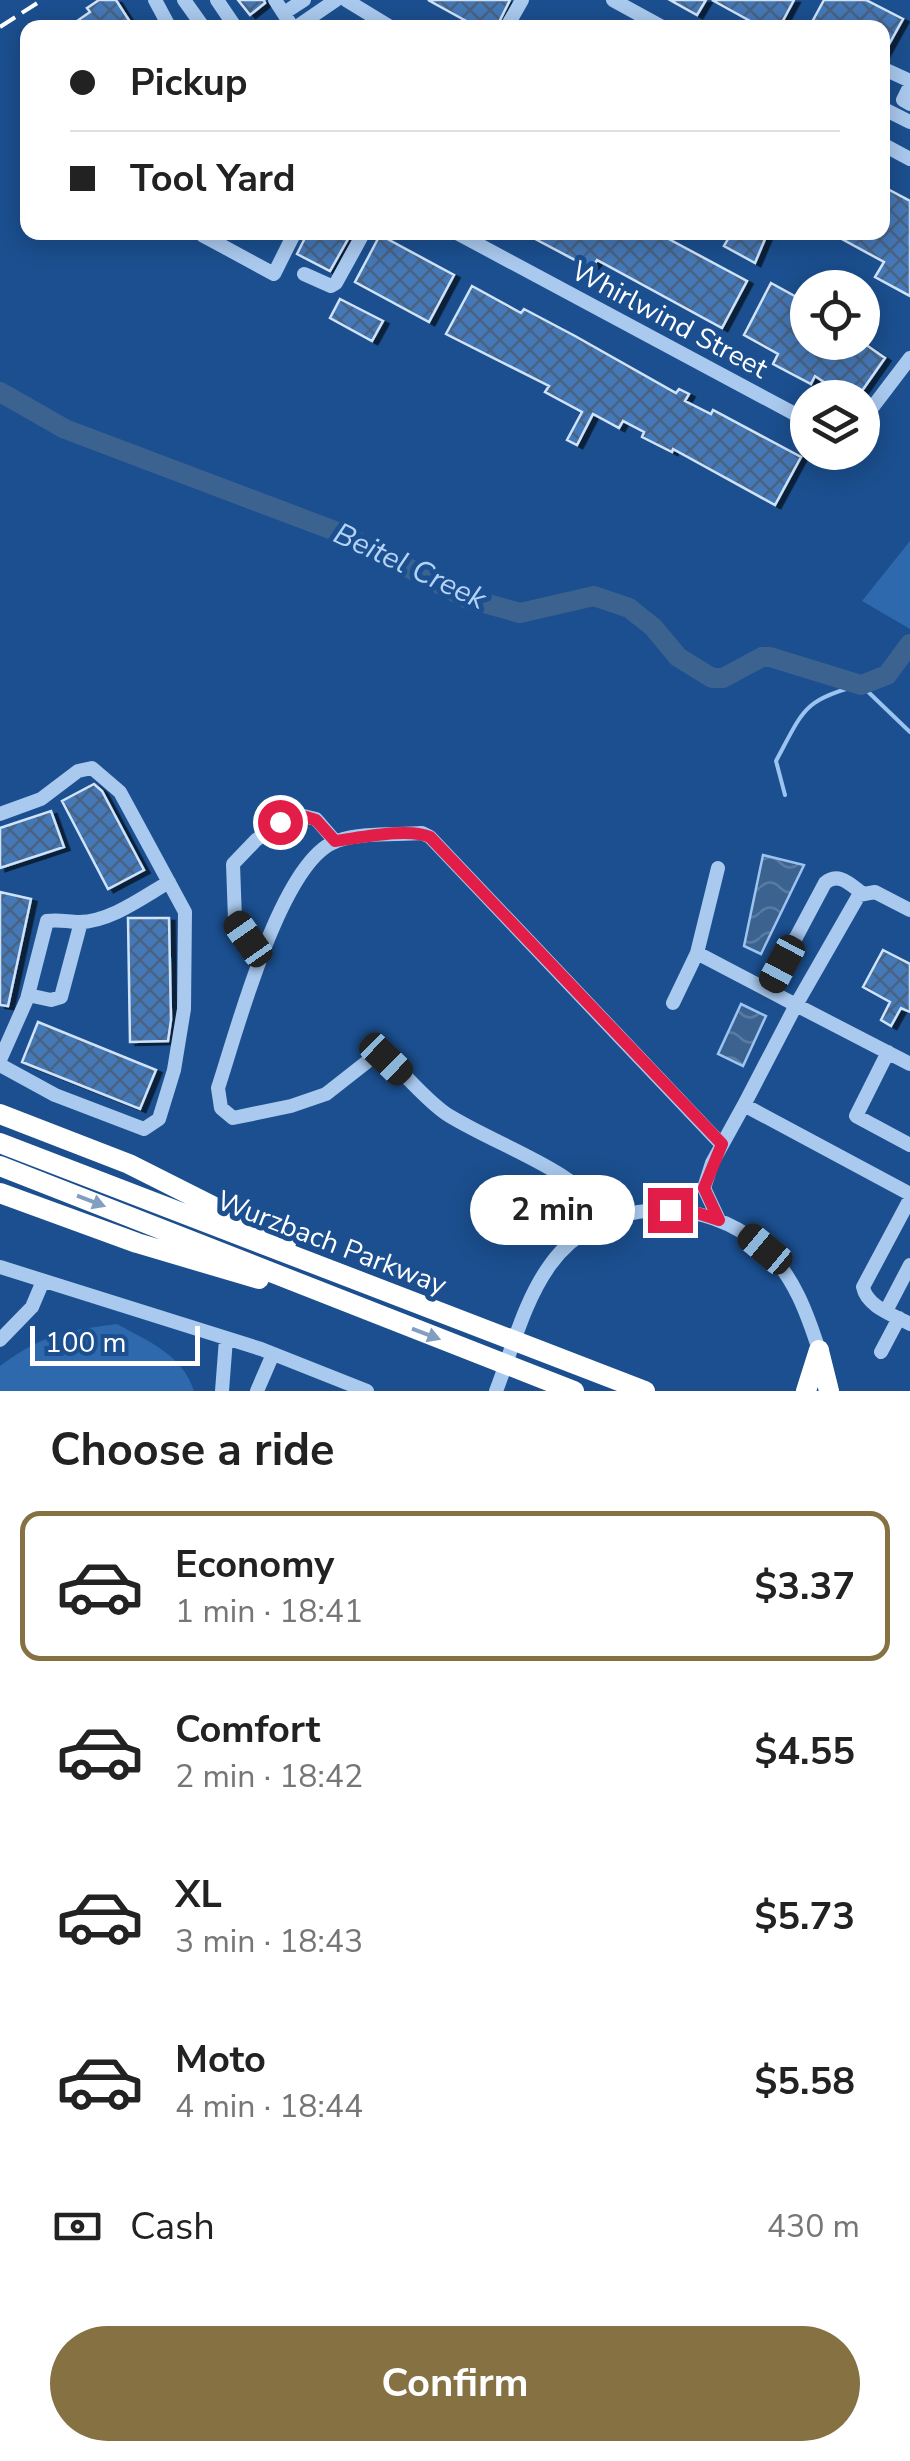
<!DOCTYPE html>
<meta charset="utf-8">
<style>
body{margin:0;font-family:"Nunito Sans",sans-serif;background:#f6f6f6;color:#222;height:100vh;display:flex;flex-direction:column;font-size:38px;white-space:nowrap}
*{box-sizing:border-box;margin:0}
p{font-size:32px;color:#767676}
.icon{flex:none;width:55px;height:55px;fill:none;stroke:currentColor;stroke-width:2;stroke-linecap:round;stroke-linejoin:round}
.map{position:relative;height:1391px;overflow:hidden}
.sheet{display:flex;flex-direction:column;background:#fff;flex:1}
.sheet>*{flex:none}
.guide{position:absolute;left:20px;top:20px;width:870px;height:220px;border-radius:20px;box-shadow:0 5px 25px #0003;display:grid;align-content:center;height:220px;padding:0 50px;background:#fff}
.fabs{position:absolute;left:790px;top:270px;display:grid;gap:20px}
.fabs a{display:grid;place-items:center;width:90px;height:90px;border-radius:50%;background:#fff;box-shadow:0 5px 25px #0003;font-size:50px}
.scale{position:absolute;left:30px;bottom:25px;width:170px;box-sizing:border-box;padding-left:10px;border:5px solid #fff;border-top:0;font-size:28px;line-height:35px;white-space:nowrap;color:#fff;-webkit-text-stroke:8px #1b4f8f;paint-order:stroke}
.end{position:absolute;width:45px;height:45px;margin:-22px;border:12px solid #e11d48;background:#fff;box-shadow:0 0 0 5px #fff}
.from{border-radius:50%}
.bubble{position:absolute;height:70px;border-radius:35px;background:#fff;box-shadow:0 5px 25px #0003;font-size:32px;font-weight:700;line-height:70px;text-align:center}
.car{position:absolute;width:30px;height:60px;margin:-30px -15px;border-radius:12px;box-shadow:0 0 8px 2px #0007;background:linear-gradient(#222 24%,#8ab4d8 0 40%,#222 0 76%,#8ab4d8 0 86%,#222 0)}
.guide b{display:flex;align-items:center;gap:35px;height:95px;font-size:38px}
.guide b+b{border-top:2px solid #e0e0e0}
.guide i{width:25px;height:25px;background:#222}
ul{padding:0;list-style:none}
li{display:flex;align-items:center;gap:30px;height:150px;margin:0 20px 15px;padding:0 30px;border:5px solid transparent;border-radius:20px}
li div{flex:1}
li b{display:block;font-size:38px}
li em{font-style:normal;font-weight:700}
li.selected{border-color:#857141}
li>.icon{width:90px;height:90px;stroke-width:1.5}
h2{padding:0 50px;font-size:45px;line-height:120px}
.pay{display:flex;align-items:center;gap:25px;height:110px;padding:0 50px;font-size:38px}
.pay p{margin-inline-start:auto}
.action{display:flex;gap:20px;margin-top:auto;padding:20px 50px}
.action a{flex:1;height:115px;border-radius:60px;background:#857141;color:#fff;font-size:40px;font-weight:700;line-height:115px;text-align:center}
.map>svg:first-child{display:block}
.green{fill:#2e69ad}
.water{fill:url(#water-waves);stroke:#9cc4f0;stroke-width:2.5}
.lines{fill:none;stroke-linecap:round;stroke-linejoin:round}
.stream{stroke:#9cc4f0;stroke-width:4}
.river{stroke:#3c6290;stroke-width:20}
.building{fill:url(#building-cross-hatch);stroke:#cfe3fa;stroke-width:2.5;filter:url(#shadow)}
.minor{stroke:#a9c9ee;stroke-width:14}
.highway{stroke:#fff;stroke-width:20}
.rail{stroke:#fff;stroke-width:4;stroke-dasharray:18 8;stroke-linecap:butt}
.oneway{fill:#829ec1}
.route{stroke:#e11d48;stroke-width:12}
.labels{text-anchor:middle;stroke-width:10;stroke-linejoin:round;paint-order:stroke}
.street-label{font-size:28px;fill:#fff;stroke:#1b4f8f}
.water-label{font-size:30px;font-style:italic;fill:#b5d3f5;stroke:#1b4f8f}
</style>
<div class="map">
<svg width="910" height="1391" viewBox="0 0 910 1391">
<defs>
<pattern id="water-waves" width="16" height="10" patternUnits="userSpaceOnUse" patternTransform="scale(2.5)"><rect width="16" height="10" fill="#3c6290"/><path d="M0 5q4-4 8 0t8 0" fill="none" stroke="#597aa1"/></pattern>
<pattern id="building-cross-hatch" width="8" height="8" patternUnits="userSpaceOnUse" patternTransform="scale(2.5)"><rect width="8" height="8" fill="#4478b7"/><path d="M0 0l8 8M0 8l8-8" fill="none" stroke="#486282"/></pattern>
<filter id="shadow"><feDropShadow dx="5.5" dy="3" stdDeviation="0" flood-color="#0009"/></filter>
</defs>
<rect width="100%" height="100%" fill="#1b4f8f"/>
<path class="green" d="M910,541V629L862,601Z
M117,1324C149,1342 182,1354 194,1391H0V1366C44,1334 64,1331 117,1324Z"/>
<path class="water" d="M763,855L804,865L761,954L744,946Z
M741,1004L766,1016L743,1066L718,1054Z"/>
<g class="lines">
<path class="stream" d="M785,795L776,761C803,711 803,699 861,685L910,732"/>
<path class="river" d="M0,392L65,429L343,534L466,598L520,613L594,596L629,608L653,627L678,657L712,678H723L762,657H770L861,685L887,675L910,644"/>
</g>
<path class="building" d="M99,0H116L134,28H67L90,12L87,8Z
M238,0H264L265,3L250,15Z
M428,0H510L496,28H479Z
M670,0H706L697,15Z
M712,0H794L779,28H763Z
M824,0H866L903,19L882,57V28H822L812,22Z
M882,186L910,201V296L875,277L884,262L829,232H882Z
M308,232H352L330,271L297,254Z
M522,232H667L665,237L747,281L722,328L597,260L592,269Z
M732,232H768L755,263L724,246Z
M380,235L454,275L429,322L355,282Z
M771,283L800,299L792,313L808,322V342H862L885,358L857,398H833L837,391L815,376L811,384L773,364L778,354L744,335Z
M472,286L521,313L524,309L575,336L676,393L679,389L689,394L685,401L711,414L713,410L801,457L775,505L673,449L672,452L642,437L644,432L623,421L619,428L593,414L577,445L567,440L582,412L545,392L549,386L446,334Z
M340,299L383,321L372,341L330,318Z
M94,784L102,791L144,870L108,889L62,801Z
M51,811L64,847L0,868V828Z
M0,892L31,899L8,1006L0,1005Z
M128,918H169L171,1020L168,1041L130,1042Z
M883,950L910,964V1012L901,1008L891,1026L881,1020L890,1002L863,987Z
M38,1022L156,1070L140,1109L22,1062Z"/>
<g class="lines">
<path class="minor" d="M155,0L170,28
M184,0L204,28
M217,0L236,28
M275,0L293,28
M346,0L392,28
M613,0L664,28
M284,13L304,0
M295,28L336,0
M506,28L522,0
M882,68L910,81
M910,86L903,100L910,104
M882,108L910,122
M882,144L910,159
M204,232L202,235L274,274L295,232
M455,232L808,421
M304,274L331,286L336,283L364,232
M862,421L910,358
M0,814L41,799L78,771L92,768L120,792L185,912L184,1009L174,1070L159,1119L144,1129L55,1095L0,1065
M697,953L718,868
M261,958L235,920L233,864L256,840L295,814L316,819L335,841
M768,990L825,883C838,871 851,885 862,893
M28,995L51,1000L61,997L81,922
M673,1003L697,953L796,1005L859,895L875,892L910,910
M888,1052L856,1116L910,1145
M0,1060L27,999L47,921C59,919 68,922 79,922C110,922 143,897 169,882
M744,1105L796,1005L910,1064
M910,1199L863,1287C867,1307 894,1315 910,1324
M611,1218C568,1166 504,1149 448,1115C422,1098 404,1069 377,1054L326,1094L291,1106L233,1118L221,1108L218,1088C236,1034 281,859 337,841C363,832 396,835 422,833L430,837L722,1145
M719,1220L704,1188L712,1163L744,1105L910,1194
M0,1267L261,1349L367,1391
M886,1311L910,1265
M0,1340L32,1307L43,1281
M881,1352L899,1318
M222,1391L226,1339
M257,1391L273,1354
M496,1391C512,1350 524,1301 550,1265C599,1196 706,1193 766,1250C794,1277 807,1313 819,1350"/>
<path class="highway" d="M0,1114L129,1164L286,1243
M0,1143L645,1391
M0,1166L574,1391
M0,1193L137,1243L259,1279
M819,1351L829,1391
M806,1391L819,1350"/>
<path class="rail" d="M0,27L42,0"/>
</g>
<defs><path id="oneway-solid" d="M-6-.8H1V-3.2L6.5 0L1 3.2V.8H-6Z" transform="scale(2.5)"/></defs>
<g class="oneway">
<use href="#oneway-solid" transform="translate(91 1201) rotate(21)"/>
<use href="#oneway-solid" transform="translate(426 1334) rotate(21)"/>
</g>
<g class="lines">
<path class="route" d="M280,822L296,814L316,820L335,841C359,838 409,827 430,837L722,1144L704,1188L719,1220L691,1211L670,1210"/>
</g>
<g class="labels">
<g class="street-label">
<text transform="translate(670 319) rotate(28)" y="10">Whirlwind Street</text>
<text transform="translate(332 1242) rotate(21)" y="10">Wurzbach Parkway</text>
</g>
<g class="water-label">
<text transform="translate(410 566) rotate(25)" y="10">Beitel Creek</text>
</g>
</g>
</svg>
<div class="fabs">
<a><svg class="icon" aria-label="locate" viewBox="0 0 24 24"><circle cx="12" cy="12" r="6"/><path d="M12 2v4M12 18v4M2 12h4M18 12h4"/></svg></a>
<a><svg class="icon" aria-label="layers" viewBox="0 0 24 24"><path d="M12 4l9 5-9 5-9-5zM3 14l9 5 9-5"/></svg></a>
</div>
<div class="scale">100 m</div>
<i class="end from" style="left:280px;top:822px"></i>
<i class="end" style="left:670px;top:1210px"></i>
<div class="bubble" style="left:470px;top:1175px;width:165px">2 min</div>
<i class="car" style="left:248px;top:939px;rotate:325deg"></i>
<i class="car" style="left:782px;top:964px;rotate:208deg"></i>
<i class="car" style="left:386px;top:1059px;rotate:134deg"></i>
<i class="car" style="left:765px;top:1249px;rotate:310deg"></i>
<div class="guide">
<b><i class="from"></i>Pickup</b>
<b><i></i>Tool Yard</b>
</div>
</div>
<section class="sheet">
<h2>Choose a ride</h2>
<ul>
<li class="selected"><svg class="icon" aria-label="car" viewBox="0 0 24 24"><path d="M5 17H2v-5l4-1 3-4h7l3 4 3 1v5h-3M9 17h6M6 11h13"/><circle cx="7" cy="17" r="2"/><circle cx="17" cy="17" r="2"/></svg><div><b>Economy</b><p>1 min · 18:41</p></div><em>$3.37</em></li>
<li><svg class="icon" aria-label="car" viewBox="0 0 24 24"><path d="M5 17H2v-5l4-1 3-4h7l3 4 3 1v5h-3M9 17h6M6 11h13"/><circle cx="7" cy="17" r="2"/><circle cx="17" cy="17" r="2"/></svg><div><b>Comfort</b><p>2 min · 18:42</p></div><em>$4.55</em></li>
<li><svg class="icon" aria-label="car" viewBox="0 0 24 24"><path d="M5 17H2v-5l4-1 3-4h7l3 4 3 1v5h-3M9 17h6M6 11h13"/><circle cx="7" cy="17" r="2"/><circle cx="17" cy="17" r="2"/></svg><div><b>XL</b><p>3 min · 18:43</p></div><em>$5.73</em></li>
<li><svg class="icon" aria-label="car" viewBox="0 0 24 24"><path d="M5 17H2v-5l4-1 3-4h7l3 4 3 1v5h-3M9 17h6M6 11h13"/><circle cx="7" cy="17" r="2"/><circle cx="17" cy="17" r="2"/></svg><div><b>Moto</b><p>4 min · 18:44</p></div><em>$5.58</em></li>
</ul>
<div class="pay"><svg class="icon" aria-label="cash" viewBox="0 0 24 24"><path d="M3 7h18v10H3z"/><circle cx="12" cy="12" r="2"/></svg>Cash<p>430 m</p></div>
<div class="action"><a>Confirm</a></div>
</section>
